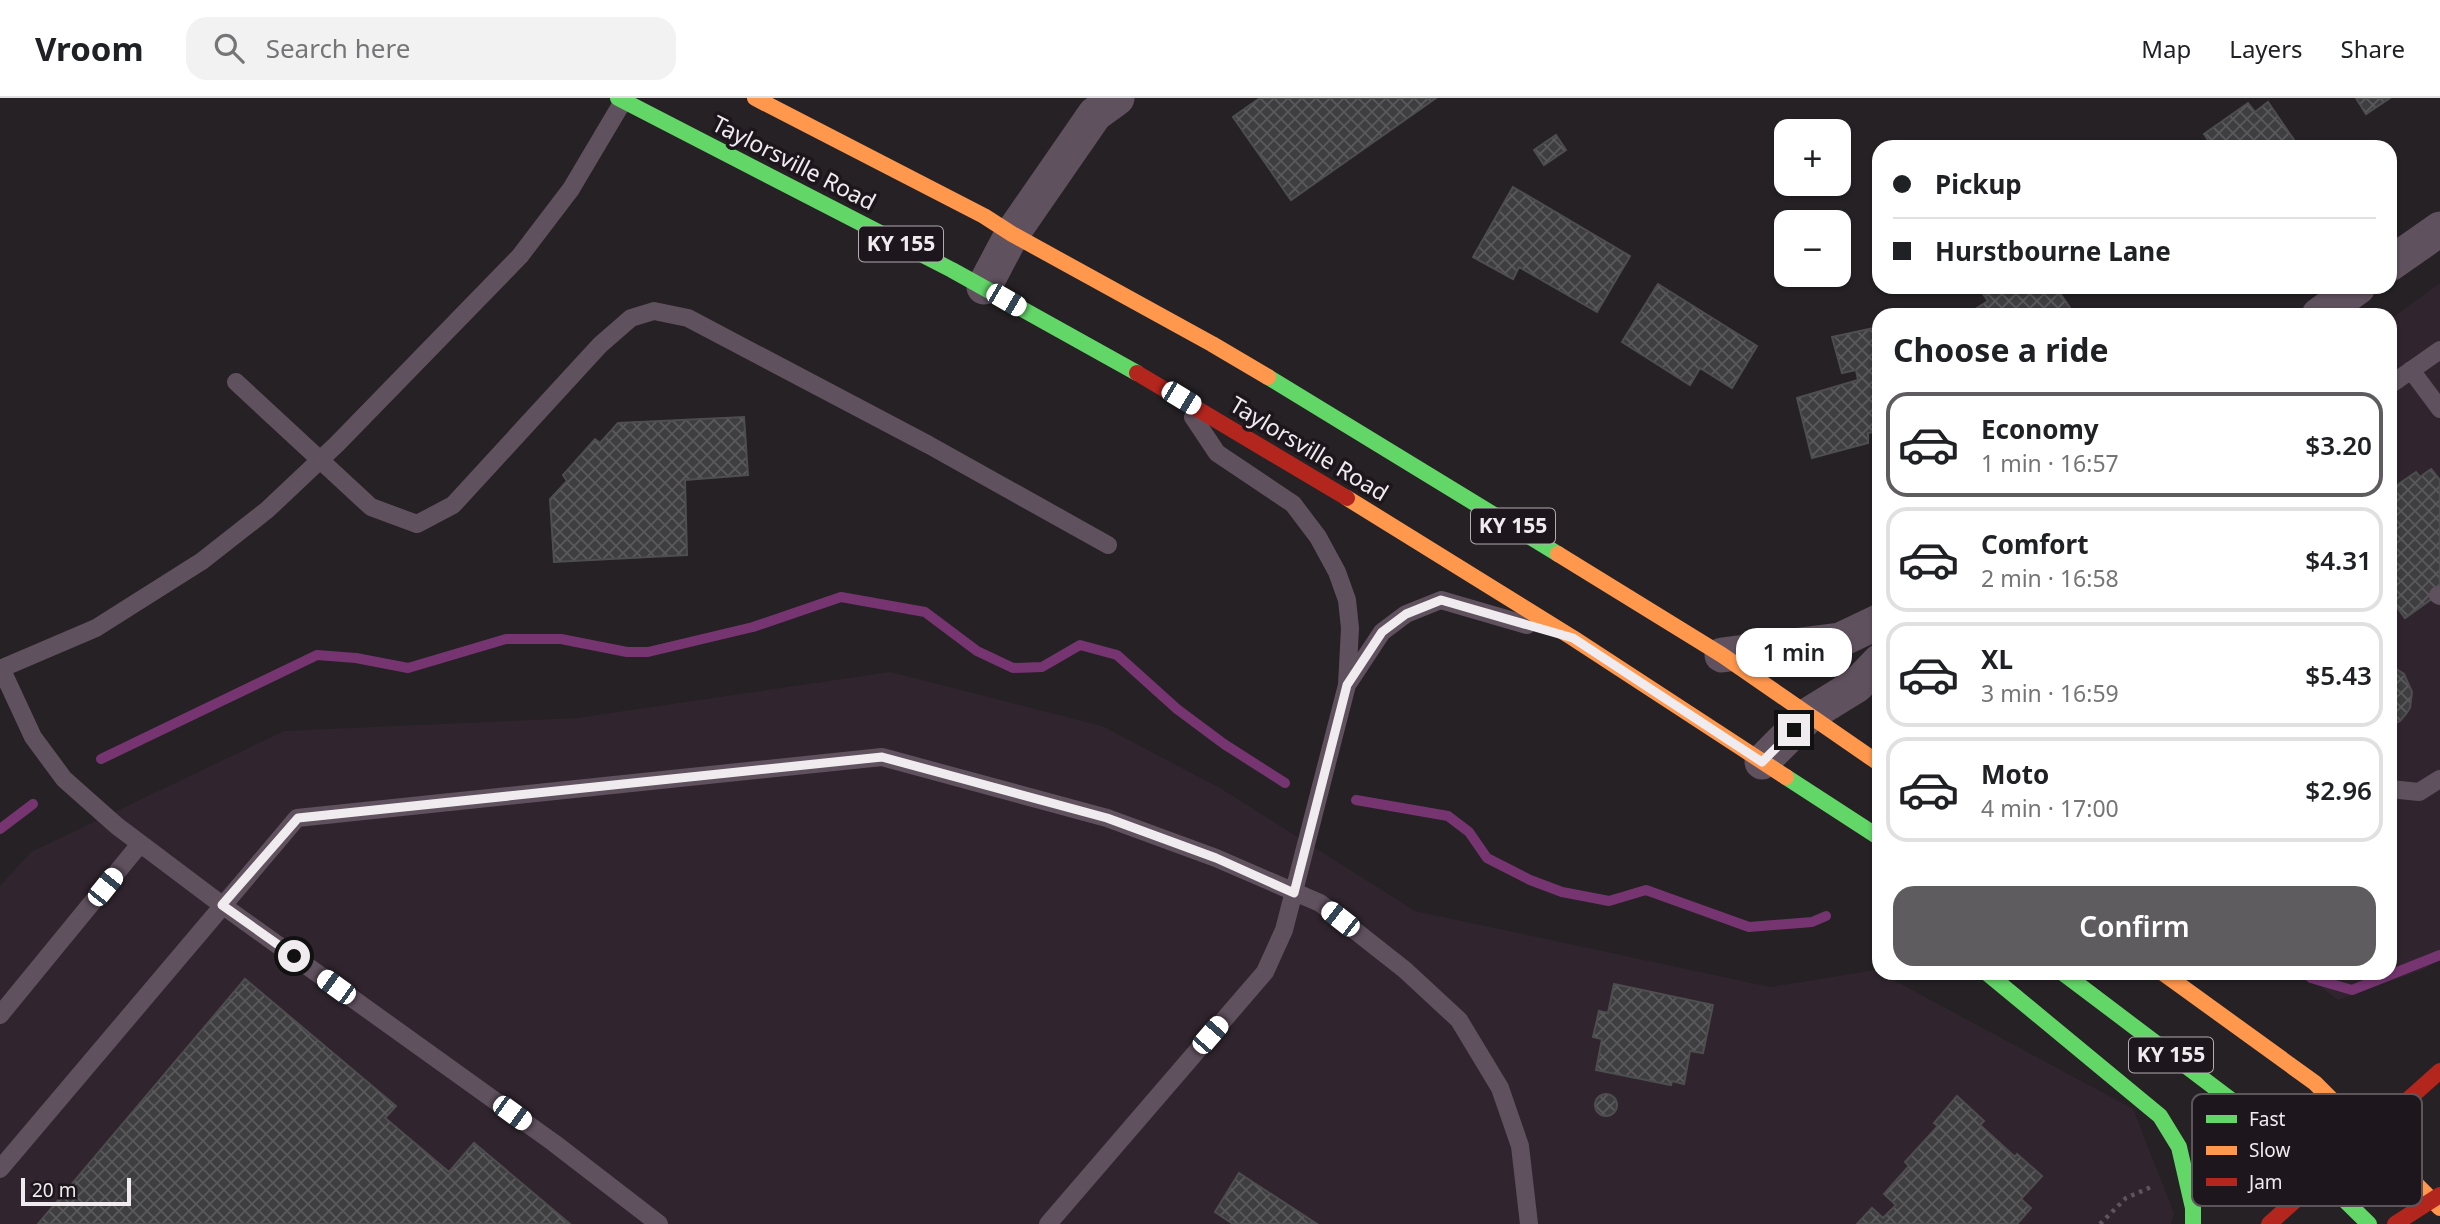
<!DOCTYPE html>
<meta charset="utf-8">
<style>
body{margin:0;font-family:"Noto Sans",sans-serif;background:#f2f2f2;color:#202124;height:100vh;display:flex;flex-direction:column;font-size:26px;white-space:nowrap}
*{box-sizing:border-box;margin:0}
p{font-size:23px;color:#757577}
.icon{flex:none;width:38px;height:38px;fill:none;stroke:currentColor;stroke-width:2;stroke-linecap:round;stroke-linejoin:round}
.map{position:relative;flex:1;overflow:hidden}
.panel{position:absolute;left:1872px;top:210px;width:525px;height:672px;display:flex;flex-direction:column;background:#fff;border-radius:21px;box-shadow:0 2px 5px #0004}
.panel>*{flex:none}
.banner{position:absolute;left:1872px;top:42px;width:525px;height:154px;border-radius:21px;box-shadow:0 2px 5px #0004;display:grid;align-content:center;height:154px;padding:0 21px;background:#fff}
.buttons{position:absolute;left:1774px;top:21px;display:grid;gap:14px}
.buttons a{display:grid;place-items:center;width:77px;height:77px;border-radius:14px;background:#fff;box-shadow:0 2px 5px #0004;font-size:35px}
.scale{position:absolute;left:21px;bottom:18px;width:110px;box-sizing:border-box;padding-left:7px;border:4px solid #f0ebef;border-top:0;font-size:19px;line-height:24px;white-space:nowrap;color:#f0ebef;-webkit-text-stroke:5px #1d161c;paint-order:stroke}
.end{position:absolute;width:32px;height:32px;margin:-16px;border:9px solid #f0ebef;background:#111;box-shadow:0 0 0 4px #111}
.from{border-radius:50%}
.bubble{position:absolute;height:49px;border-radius:21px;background:#fff;box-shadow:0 2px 5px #0004;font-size:23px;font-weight:600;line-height:49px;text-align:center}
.car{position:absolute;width:21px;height:42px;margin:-21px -10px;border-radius:9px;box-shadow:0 0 5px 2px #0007;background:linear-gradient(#fff 24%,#345 0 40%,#fff 0 76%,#345 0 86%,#fff 0)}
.banner b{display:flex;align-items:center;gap:24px;height:66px;font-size:26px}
.banner b+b{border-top:2px solid #e0e0e0}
.banner i{width:18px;height:18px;background:#202124}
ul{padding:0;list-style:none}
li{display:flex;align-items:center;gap:21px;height:105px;margin:0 14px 10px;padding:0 7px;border:4px solid #e0e0e0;border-radius:21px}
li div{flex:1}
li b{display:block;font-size:26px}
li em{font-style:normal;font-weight:600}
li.on{border-color:#5e5c5f}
li>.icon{width:63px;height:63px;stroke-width:1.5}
h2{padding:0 21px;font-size:32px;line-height:84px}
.button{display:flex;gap:14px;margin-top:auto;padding:14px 21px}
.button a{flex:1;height:80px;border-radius:21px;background:#5e5c5f;color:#fff;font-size:28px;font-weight:600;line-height:80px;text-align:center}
header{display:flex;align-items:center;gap:42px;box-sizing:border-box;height:98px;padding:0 35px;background:#fff;border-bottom:2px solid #e0e0e0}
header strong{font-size:33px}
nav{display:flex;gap:38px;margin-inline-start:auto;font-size:24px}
.search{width:490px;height:63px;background:#f2f2f2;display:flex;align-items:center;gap:18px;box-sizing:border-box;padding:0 24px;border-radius:21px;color:#757577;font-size:26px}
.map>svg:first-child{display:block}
.built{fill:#30252e}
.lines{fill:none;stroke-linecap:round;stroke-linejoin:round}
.stream{stroke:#763571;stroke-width:10}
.building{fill:url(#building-cross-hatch);stroke:#4e4e4f;stroke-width:2}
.path{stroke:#5e555d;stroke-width:4.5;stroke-dasharray:3.5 5;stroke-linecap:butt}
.lane{stroke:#60515e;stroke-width:18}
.street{stroke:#60515e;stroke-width:35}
.fast{stroke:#63d668;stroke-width:16}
.slow{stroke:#ff974d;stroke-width:16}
.jam{stroke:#b3261e;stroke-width:16}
.route{stroke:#f0ebef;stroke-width:9}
.labels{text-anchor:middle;stroke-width:7;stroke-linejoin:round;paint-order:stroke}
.shield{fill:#1d161c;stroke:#b1abb0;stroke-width:2}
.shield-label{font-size:21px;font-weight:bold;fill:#f0ebef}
.street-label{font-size:23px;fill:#f0ebef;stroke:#1d161c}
.key{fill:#1d161c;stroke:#5c565b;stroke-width:2}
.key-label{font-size:19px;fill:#f0ebef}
</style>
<header>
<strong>Vroom</strong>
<div class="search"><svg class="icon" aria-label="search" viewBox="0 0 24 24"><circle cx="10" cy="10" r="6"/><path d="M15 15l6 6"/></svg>Search here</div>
<nav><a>Map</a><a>Layers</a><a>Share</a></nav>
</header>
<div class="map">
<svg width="2440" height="1126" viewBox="0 0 2440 1126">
<defs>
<pattern id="building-cross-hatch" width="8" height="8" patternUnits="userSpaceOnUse" patternTransform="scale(1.75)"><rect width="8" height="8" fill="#3e3d40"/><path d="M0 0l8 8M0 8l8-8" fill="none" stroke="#5a595c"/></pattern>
</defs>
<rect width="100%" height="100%" fill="#252124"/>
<path class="built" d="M2440,185V860L2425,871L2338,902L2302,875H2390L2391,221Z
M890,574L1102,628L1220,690L1415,813L1770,889L1875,872L2133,1011L2174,1115L2171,1126H0V788L31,754L284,633L577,620Z"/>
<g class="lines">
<path class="stream" d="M101,661L317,557L356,560L408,570L506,541H561L627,554H648L753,529L841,499L925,514L977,553L1013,570L1042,569L1080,547L1117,557L1177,611L1224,646L1285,685
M1356,702L1448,718L1469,734L1487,760L1530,782L1562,794L1609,803L1646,792L1749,829L1812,824L1826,818
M0,731L33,706
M2306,875L2311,880L2352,892L2440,857"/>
</g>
<path class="building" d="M1260,0H1436L1291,102L1233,19Z
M2356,0H2390L2366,16Z
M2268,4L2294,42L2284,49H2213L2204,36L2248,5L2255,14Z
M1556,37L1566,52L1544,67L1534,52Z
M1513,89L1630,158L1597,214L1519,169L1513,181L1473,159Z
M1658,186L1757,248L1732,290L1700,270L1690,287L1622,244Z
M1978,189H2056L2074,216L1966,217L1988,203Z
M1874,230L1880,253V333L1868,335V345L1812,360L1797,300L1858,282L1856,272L1842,275L1832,239Z
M744,319L748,377L685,382L687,457L554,464L550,401L567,383L563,377L595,341L600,345L618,325Z
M2431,371L2440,382V495L2405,520L2390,500V392L2416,374L2420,379Z
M2390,567L2404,576L2412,594L2410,610L2406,616L2400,623L2390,628Z
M245,881L396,1008L385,1020L449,1074L474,1045L570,1126H38Z
M1614,886L1713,907L1703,955L1690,953L1684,986L1672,983L1671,987L1596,972L1602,941L1593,939L1599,913L1608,915Z
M1595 1007a11 11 0 1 1 22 0a11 11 0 1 1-22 0Z
M1957,998L1984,1023L1980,1027L2015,1059L2017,1056L2042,1078L2021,1101L2031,1110L2017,1126H1857L1872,1110L1883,1120L1896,1107L1884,1096L1909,1068L1905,1064L1938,1028L1934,1025Z
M1239,1075L1317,1126H1233L1215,1114Z"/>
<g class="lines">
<path class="path" d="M2226,1084L2250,1094
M2245,1092L2256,1076
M2100,1126L2126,1100L2151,1089"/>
<path class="lane" d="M2411,272L2440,311
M236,284L371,409L417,426L453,407L600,247L631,220L654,213L688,220L929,347L1108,447
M2390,287L2440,252
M2438,497L2440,498
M1,570L33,639L64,681L117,728L222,807L554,1045L659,1126
M0,571L96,530L202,463L267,412L337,346L520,158L571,91L625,0
M1349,584L1382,534L1406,516L1441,502L1527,527
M2390,691L2419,694L2440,681
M0,917L140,746
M0,1071L297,720L882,659L1107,720L1216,760L1320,805L1405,872L1459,922L1500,990L1520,1048L1529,1126
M1048,1126L1265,874L1284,832L1347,587L1350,530L1347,502L1337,474L1318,439L1293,406L1217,355L1193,319"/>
<path class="street" d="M2390,166L2440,131
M984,189L1012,136L1095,16L1117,0
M2319,217L2358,189
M1722,557L1840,542L1880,523
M1762,664L1810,616L1857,587L1880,563"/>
<path class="fast" d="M618,0L952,172L1137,275
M1268,279L1558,456
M1786,679L1880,740
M1987,875L2160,1018L2179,1049L2193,1110V1126
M2063,875L2280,1039L2369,1126"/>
<path class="slow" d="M755,0L984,118L1012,136L1212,246L1268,279
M1347,400L1573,540L1786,679
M1558,456L1722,557L1880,666
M2163,875L2315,985L2440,1110"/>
<path class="jam" d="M1137,275L1347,400
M2269,1126L2440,973
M2395,1126L2440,1097"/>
</g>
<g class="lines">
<path class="route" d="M294,858L222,807L298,720L882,659L1107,720L1216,760L1294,795L1347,587L1382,534L1406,516L1441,502L1573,540L1762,664L1794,632"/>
</g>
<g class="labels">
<g class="shield">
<rect x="859" y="128.5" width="84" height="35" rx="5"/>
<rect x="1471" y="410.5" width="84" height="35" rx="5"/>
<rect x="2129" y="939.5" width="84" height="35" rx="5"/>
</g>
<g class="shield-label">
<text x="901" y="153">KY 155</text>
<text x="1513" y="435">KY 155</text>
<text x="2171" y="964">KY 155</text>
</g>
<g class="street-label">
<text transform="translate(794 65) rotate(27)" y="8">Taylorsville Road</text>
<text transform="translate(1309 351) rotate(31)" y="8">Taylorsville Road</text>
</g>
</g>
<rect x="2192" y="996" width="230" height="112" rx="10" class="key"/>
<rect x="2206" y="1017" width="31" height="8" fill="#63d668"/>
<rect x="2206" y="1048" width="31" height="9" fill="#ff974d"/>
<rect x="2206" y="1080" width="31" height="8" fill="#b3261e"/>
<g class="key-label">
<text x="2249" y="1028">Fast</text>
<text x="2249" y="1059">Slow</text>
<text x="2249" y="1091">Jam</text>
</g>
</svg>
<div class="buttons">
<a>+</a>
<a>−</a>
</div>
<div class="scale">20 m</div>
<i class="end from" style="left:294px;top:858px"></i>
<i class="end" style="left:1794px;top:632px"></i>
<div class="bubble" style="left:1736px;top:530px;width:116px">1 min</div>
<i class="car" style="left:1006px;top:202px;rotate:120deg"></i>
<i class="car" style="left:1181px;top:300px;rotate:121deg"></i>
<i class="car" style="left:105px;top:789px;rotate:39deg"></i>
<i class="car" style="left:1340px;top:821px;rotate:308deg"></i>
<i class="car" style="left:336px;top:889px;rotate:306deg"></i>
<i class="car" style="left:1210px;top:937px;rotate:41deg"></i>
<i class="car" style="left:512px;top:1015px;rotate:126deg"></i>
<div class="banner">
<b><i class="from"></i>Pickup</b>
<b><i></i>Hurstbourne Lane</b>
</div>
<section class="panel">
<h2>Choose a ride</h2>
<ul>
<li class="on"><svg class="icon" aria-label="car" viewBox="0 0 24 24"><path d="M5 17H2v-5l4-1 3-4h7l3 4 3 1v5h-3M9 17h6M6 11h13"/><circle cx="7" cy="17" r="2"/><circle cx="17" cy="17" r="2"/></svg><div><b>Economy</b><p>1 min · 16:57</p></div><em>$3.20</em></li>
<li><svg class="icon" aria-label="car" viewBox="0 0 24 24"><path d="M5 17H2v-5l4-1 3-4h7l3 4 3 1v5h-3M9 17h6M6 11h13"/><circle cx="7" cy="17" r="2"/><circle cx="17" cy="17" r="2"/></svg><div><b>Comfort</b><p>2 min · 16:58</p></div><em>$4.31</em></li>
<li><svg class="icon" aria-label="car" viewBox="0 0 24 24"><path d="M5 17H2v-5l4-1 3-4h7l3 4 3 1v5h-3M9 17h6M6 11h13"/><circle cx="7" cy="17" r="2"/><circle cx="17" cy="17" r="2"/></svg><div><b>XL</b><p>3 min · 16:59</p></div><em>$5.43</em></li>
<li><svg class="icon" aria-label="car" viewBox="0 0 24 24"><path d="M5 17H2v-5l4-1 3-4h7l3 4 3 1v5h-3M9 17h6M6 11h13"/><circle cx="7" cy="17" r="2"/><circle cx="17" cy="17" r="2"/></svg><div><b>Moto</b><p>4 min · 17:00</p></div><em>$2.96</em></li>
</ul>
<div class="button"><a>Confirm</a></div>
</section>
</div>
